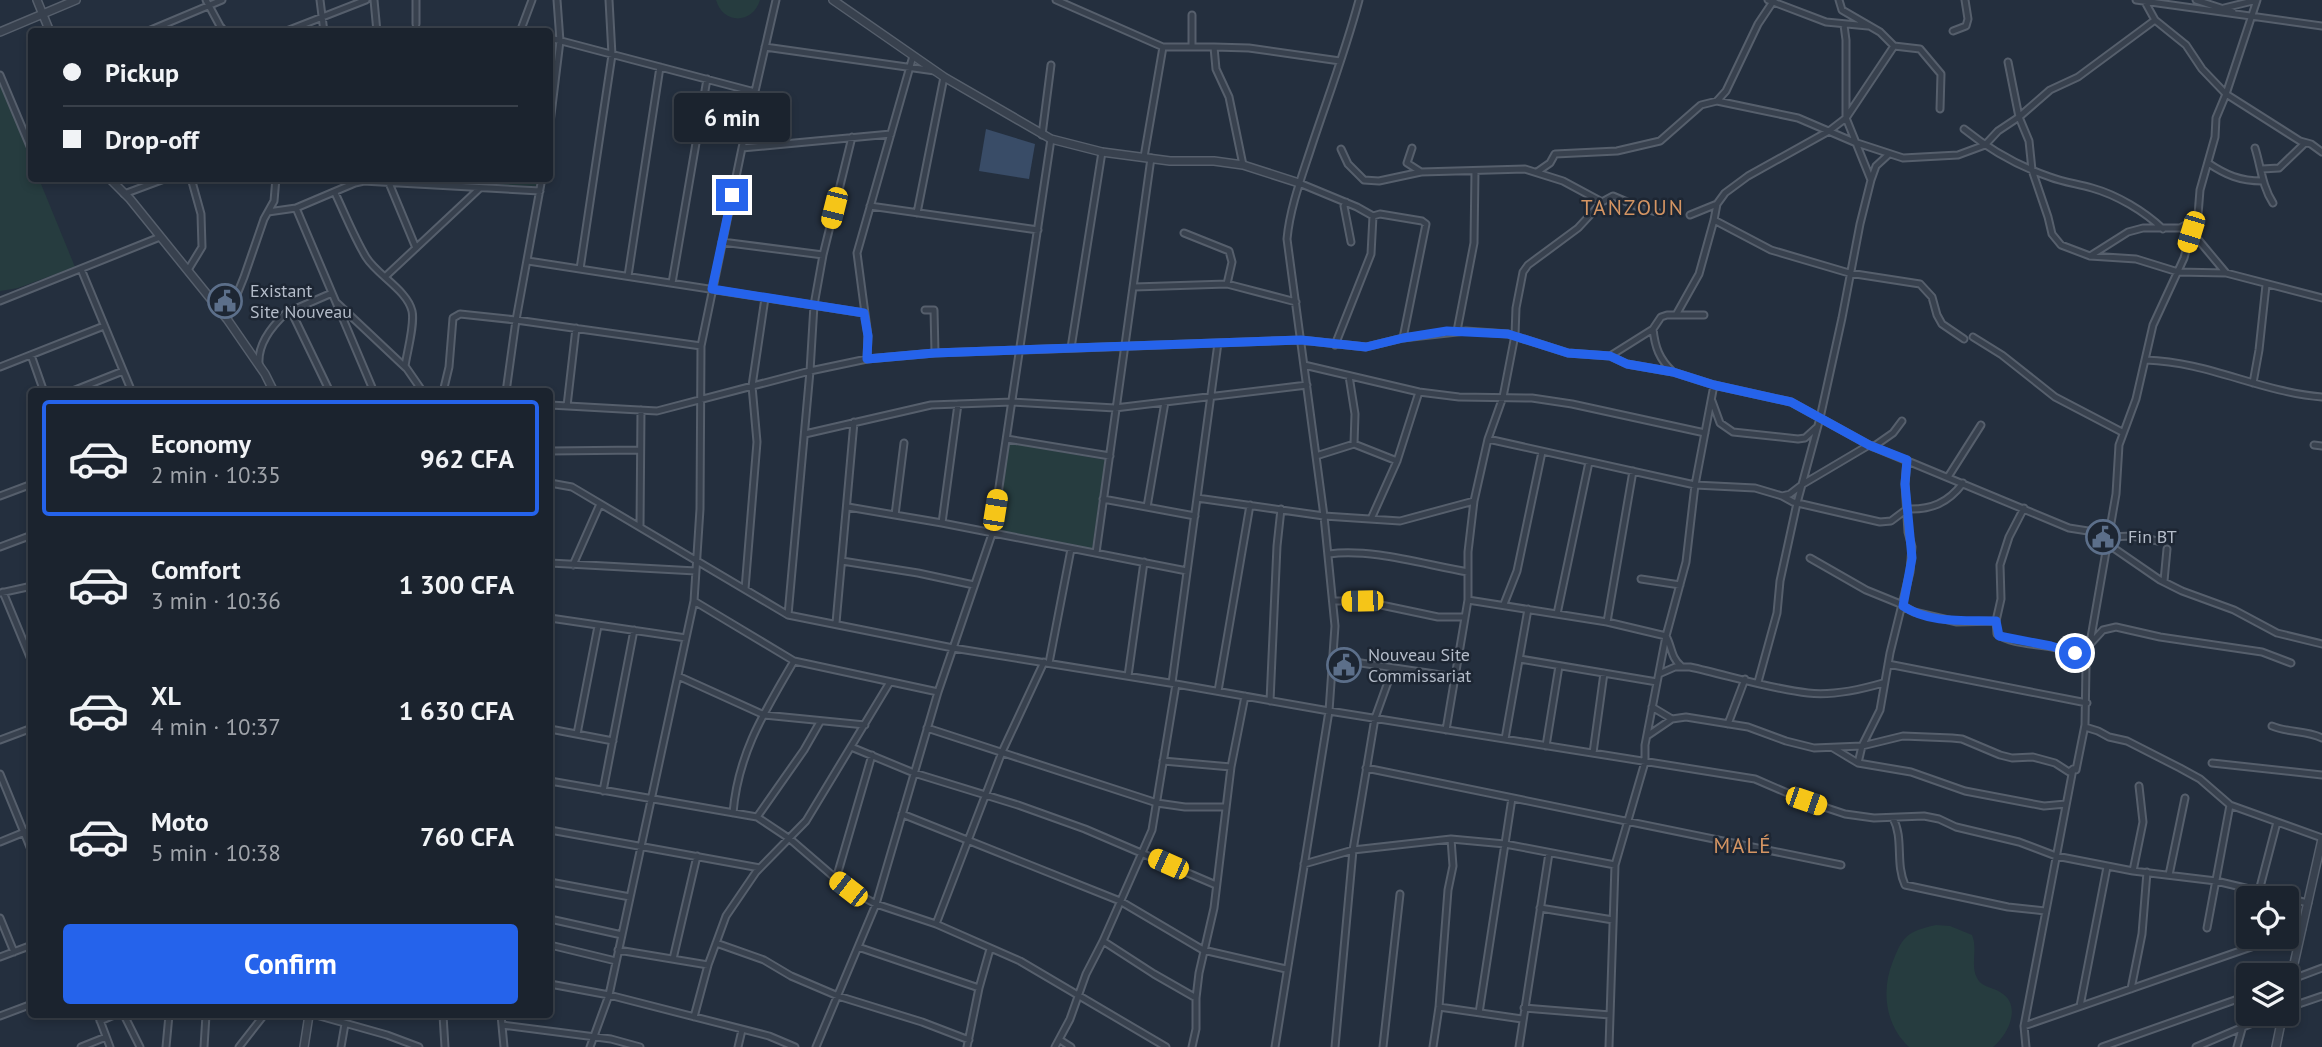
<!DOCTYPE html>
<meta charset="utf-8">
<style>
body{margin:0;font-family:"PT Sans",sans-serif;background:#242b36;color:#f1f3f6;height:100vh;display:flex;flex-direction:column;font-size:26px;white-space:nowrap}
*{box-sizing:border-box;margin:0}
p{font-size:23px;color:#a0a4aa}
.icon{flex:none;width:38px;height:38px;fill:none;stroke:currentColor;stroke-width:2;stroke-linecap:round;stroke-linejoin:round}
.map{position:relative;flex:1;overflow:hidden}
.details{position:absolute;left:28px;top:388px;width:525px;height:630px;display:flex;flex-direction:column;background:#1b232e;border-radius:7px;box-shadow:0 4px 10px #0003,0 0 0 2px #39404a}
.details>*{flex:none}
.guide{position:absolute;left:28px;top:28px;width:525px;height:154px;border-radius:7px;box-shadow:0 4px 10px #0003,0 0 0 2px #39404a;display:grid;align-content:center;height:154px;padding:0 35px;background:#1b232e}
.controls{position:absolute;left:2236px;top:886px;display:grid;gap:14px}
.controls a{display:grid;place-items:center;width:63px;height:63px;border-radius:7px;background:#1b232e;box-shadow:0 4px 10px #0003,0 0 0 2px #39404a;font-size:35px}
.end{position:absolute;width:32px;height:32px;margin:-16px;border:9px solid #2563eb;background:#fff;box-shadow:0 0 0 4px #fff}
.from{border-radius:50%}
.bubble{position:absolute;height:49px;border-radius:7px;background:#1b232e;box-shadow:0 4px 10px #0003,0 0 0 2px #39404a;font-size:23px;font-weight:800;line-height:49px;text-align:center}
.car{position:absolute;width:21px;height:42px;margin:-21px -10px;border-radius:9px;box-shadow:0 0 5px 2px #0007;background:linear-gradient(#f5c518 24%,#345 0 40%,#f5c518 0 76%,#345 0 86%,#f5c518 0)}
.guide b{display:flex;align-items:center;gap:24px;height:66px;font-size:26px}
.guide b+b{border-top:2px solid #39404a}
.guide i{width:18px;height:18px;background:#f1f3f6}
ul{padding:12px 0 0;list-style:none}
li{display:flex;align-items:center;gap:21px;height:116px;margin:0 14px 10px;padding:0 21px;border:4px solid transparent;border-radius:7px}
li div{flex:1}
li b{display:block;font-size:26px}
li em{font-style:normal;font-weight:800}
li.on{border-color:#2563eb}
li>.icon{width:63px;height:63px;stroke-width:1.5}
.button{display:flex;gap:14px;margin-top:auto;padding:14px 35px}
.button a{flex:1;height:80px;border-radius:7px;background:#2563eb;color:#fff;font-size:28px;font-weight:800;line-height:80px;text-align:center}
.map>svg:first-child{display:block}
.green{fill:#263c3f}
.water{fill:#394c67}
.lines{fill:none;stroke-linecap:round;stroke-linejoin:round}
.minor-casing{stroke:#565f6c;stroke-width:9}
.tertiary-casing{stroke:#565f6c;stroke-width:10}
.minor{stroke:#38414e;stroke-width:5}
.tertiary{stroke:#38414e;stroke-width:7}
.route{stroke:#2563eb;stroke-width:9}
.labels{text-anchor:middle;stroke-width:5;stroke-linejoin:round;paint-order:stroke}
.poi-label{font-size:18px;fill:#b4bcc9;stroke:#1d2633;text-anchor:start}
.quarter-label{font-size:21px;letter-spacing:2px;fill:#d59563;stroke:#1d2633}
</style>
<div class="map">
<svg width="2322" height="1047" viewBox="0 0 2322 1047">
<rect width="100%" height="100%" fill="#242f3e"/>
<path class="green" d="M716,0H760C753,24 723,25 716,0Z
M0,82L31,160L32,178L39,179L75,267L18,288L0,291Z
M482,179V178L538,179L537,186L481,184Z
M1009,443L1105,460L1092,550L996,532Z
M1936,925L1950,926L1972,935C1978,949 1970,965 1977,978C1981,987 1992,987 2000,992C2023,1005 2008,1035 1993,1047H1909C1885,1025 1881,990 1893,961C1897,951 1901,940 1910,934C1918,929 1927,927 1936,925Z"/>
<path class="water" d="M986,129L1035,144L1029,179L979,171Z"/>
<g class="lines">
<g class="minor-casing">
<path id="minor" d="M206,0L220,26L225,32
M320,0L324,32
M374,0L377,32
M416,0V24
M1056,0L1163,47H1214L1216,69L1229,97L1243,165
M1768,0L1826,22L1868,26
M1839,0L1842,10L1880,32L1894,46L1920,49L1941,74L1940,109
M2136,0L2322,26
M2144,0L2155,20L2186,45L2202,69L2226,94L2300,141L2311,144L2322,152
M2196,0L2233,12
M2224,8L2257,0
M1192,15V46
M1953,31L1966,26L1968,19L1965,0
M146,32L222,0
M284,32L366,0
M520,32L532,0
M550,38L755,92
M765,47L935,71
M1214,47L1249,48L1340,61
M2008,62L2019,117L2029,141L2032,170L2048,217L2052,234L2061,245L2090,256L2136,259L2178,272L2226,273L2322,298
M0,75L32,151
M1717,101L1726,91L1758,24L1774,0
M550,123L560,41L557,0
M1964,129C1990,150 2018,166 2050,177C2063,182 2078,184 2092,188C2117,195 2144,211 2163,229
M1042,135L1051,65
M742,148L891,134
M1412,148L1407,163L1421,172
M2255,148C2261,167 2262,186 2273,203
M1341,149L1348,164L1364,180L1379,181L1421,172L1525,169L1563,181L1602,202
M1144,157L1163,47
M2208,163C2226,175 2240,181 2262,181
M2262,169L2279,168L2305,143
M1537,172L1550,163L1555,154L1617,151L1660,141L1701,105L1717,101L1798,118L1854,142L1903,158L1958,155L1985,145L1998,131L2019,117L2050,90L2078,77L2155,20
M1871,180L1876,166L1888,155
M363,181L540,191
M389,183L416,248
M1299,183L1357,207L1373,216L1371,254L1335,345
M335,193C345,214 354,237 366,257C377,275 407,290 412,311C415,324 407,352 405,366L423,392
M124,194L167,178
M1346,202L1344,206L1351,242
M870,206L1038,230
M296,208L374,392
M268,212L296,208L355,183L364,181
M917,213L944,77
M1690,215L1717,204
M1373,216L1380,214L1422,221L1426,224L1403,338
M1714,220L1771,250L1849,273L1920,284L1932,297L1937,315L1942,324L1964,339
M2191,231L2226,273
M1184,233L1229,251L1232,262L1227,284
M722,242L823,255
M2090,256L2128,232L2143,228H2180L2195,220L2198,215L2200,190L2215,137L2216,118L2226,94L2257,0
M528,261L864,313
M81,269L132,392
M580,269L612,55L609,0
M188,270L202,247L201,214L191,178
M386,276L480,188
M628,276L660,67
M672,283L707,79
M1134,287L1227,284L1296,302
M0,301L160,237
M337,303L406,368
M925,310H934L935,353
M291,311L330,392
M1676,315L1699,274L1714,220L1717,204L1725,193L1748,176L1829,131L1846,118L1894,46
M227,319L244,277L264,219L274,201L276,178
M1653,329C1655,347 1659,359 1673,372
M1457,331L1474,243L1475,171
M1973,337L2002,355L2055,397L2122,432
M1071,348L1102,152
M31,355L44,392
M1610,356L1653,329L1661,317L1667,315H1704
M867,359L868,336L857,253L913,56
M2146,360C2209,362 2260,392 2322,397
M259,363C258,344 272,326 286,313L332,293
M1304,365L1419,392L1459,397L1532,398L1572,404L1705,433
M0,367L104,326
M2253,383L2259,350L2266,285
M70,392L123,371
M443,392L449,367L453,318L460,314L516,320L701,346
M506,392L516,320L542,178
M1712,401L1720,423L1733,432L1798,439L1805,438L1816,428
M550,405L657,411L810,371L867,359L935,353L1301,340L1366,347L1403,338L1466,331L1508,334L1568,353L1610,356L1627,364L1673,372L1714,385L1791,402L1869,445L2069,528L2088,531L2099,538L2160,580L2182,591L2234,610L2277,633L2322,644
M567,406L576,328
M805,434L931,405L1012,402L1115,408L1307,385
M1007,439L1110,456
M1488,439L1503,397L1515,335L1516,308L1523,272L1528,265L1578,228L1602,202L1613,196L1641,208L1660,213
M1354,444L1397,461L1419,392
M2314,445L2322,446
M1873,447L1893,433L1902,421
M550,451L640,450
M1316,456L1354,444L1355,414L1349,376
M1948,477L1981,425
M550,483L572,487L788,615L953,648L1176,684L1329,711L1755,779L1806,801L1845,814L1874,818L1924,816L1939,819L1956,827L2019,842L2056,856L2133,871L2216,881L2308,903
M0,496L32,484
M1782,496L1793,502L1880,522L1891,521L1907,509C1931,510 1948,503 1963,483
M1197,498L1324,516L1400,521L1474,501
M1103,499L1195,516
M848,507L942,523L1187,571
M1147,507L1165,402
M2024,508L2009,537L2000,565L2001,599L1996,621L1997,634C2021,650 2058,639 2086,661
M895,515L904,443
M1371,519L1397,461
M942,523L958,404
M640,527L641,410
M2109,537L2132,536L2158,541
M0,547L32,535
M1096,553L1151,158
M1329,554C1371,548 1426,565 1468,572
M1810,558L1866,590L1898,603L1914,612L1957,622L1996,621
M842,561L918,573L974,585
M550,563L696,571
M573,565L600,504
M1641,579L1680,585
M2164,581L2167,549
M745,589L757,442L752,386L765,298
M3,592L32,662
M0,593L32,586
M1468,600L1607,622L1666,636C1672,647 1671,658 1681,666
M694,601L794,661L938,692
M1334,601H1362L1438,617H1465
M1504,604L1517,571L1542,452
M1557,614L1589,462
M788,615L810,371L814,305L823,255L852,137
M550,618L686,638
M1607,622L1633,471
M836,623L854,422
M2091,643L2103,630L2116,627L2160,637L2262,652L2291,663
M1334,659L1455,677
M1520,659L1657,682
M1049,663L1071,549
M1888,664L2087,703
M1659,674L1675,667H1690C1727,675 1771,689 1808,693C1833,696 1859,690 1883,683
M678,676L764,715L865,725
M1128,676L1144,562
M1758,682L1777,613L1780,581L1797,503L1820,418L1842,318L1860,224L1871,180L1846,118V40L1844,25
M1172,683L1218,343
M1218,691L1250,505
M1270,701L1277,546L1281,509
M1652,707L1672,719
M1728,724L1745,679
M2272,726C2288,733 2307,730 2322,738
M2085,727L2098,731L2109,737L2127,741L2180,768L2200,779L2230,805L2322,838
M927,728L1157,803L1185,807H1226
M550,729L613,741
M1446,730L1468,600V552L1474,501L1488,439L1695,485L1755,488L1782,496L1790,494L1803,484L1869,445
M577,734L598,626
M1647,736L1672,719L1686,717L1748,727L1786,741L1814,748L1862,746L1903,736L1952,738L1962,739L2000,755L2012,758L2033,757L2055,763L2069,772L2073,769
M1505,739L1528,609
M0,740L32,728
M1546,746L1559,666
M851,747L914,773L1018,805L1085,829L1216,885
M1833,748L1858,763L1911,772L1965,791L2044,806L2066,804
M1593,753L1604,673
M1163,761L1231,767
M1858,763L1862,746L1880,710L1890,653L1910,572L1912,547L1908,532L1905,484L1907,460
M2212,763L2322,775
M1366,768L1841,865
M0,774L32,852
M550,781L757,817L790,839L848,889L876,904L936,924L1020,961L1166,1047
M603,791L634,630
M733,813C738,753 765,711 794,661
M902,814L1120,901L1203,950L1286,969
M757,817L804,750L820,722
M1893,818C1904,839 1895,863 1905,885L2008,907L2045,911
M550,830L760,868
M0,842L32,829
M1304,864L1353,850L1451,839L1505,844L1615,865
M2133,871L2143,822L2139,786
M2169,875L2185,798
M836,879L872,755
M550,882L630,897
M2259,891L2277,822
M1540,908L1613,920
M0,918L14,952
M550,919L622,935
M936,924L1002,752L1044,662
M2207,928L2230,805
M2287,935L2302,929
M1103,941L1154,974L1196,998
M716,943L764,960L791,976L838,996L922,1022L969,1040
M550,945L616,961
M858,947L979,988
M618,950L708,965
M0,957L32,945
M673,959L697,856
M2290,980L2322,968
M550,984L609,995L769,1036L795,1047
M2131,989L2142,934L2147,872
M2080,1006L2107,867
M1439,1007L1522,1019
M1524,1008L1610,1015
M2287,1008L2322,996
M1479,1013L1512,798
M98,1015L110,1047
M124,1015L140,1047
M316,1015L387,1035L419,1047
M443,1015L445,1047
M501,1015L504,1047
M0,1016L32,1004
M694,1017L708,965L726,916L756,872L806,821L890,682
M100,1021L114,1015
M502,1025L611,1039L640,1047
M2024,1026L2283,936
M1060,1040L1071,1047
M81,1047L106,1037
M166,1047L169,1015
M204,1047L206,1015
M239,1047L264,1015
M341,1047L345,1024
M590,1047L609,995L694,601L700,509L701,346L742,148L776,0
M738,1047L742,1030
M816,1047L876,904L938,692L992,534L1051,139
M967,1047L979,988L990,949
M1055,1047L1070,1019L1086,974L1103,941L1152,830L1176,684
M1192,1047L1196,1029V998L1199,973L1214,908L1231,767L1245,696
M1275,1047L1329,711L1335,626L1324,516L1287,239C1290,207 1302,176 1312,145C1328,97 1346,49 1359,0
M1335,1047L1353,850L1375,718L1393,668
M1383,1047L1400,894
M1433,1047L1439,1007L1448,890L1453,866L1451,839
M1519,1047L1549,853
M1609,1047L1615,865L1645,762V745L1666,636L1686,562L1695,485L1714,385
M2026,1047L2024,1026L2073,769L2076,770L2085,725L2086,666L2116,494L2119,445L2136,399L2153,325L2184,258L2191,232
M2102,1047L2249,995
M2196,1047L2276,1013
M2237,1047L2242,1029"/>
</g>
<g class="tertiary-casing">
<path id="tertiary" d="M37,0L50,32
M833,0L944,77L1051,139L1102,152L1170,161H1214L1243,165L1299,183
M0,32L76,0
M109,178L130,199L227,319L265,374L274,392
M2287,995L2322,839
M304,1047L309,1015
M2276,1047L2283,1013"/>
</g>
<use href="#minor" class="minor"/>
<use href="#tertiary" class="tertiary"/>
</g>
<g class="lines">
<path class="route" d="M732,195L712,289L864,313L868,336L867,359L934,353L1301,340L1366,347L1403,338L1447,331L1508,334L1568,353L1610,356L1627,364L1673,372L1714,385L1791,402L1869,445L1907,460L1905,484L1912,558L1903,606C1930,624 1965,620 1996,621L1999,636L2051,646L2075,653"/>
</g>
<defs>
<g id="civic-ring" transform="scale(1.75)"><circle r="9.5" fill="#1d2633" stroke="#5c6f8a" stroke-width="1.5"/><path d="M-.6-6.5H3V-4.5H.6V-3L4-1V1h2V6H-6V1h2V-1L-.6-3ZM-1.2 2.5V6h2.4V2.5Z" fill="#5c6f8a"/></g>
</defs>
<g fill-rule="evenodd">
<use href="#civic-ring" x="225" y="301"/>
<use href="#civic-ring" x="2103" y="537"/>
<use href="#civic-ring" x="1344" y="665"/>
</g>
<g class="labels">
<g class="poi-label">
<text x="250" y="297">Existant<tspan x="250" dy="21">Site Nouveau</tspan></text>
<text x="2128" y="543">Fin BT</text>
<text x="1368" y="661">Nouveau Site<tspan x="1368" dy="21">Commissariat</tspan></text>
</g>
<g class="quarter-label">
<text x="1633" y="215">TANZOUN</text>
<text x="1743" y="853">MALÉ</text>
</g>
</g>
</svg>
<div class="controls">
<a><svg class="icon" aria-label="locate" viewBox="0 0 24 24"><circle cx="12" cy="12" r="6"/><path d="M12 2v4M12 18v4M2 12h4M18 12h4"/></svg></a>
<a><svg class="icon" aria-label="layers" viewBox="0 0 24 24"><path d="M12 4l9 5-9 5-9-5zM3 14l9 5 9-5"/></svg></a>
</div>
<i class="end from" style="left:2075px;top:653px"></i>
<i class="end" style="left:732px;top:195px"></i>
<div class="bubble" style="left:674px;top:93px;width:116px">6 min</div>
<i class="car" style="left:834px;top:208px;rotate:194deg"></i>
<i class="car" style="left:2191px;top:232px;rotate:197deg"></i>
<i class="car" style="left:995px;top:510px;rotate:9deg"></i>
<i class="car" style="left:1362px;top:601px;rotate:269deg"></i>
<i class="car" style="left:1806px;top:801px;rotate:109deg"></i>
<i class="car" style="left:1168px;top:864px;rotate:294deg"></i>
<i class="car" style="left:848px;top:889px;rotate:308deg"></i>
<div class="guide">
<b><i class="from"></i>Pickup</b>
<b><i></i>Drop-off</b>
</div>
<section class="details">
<ul>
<li class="on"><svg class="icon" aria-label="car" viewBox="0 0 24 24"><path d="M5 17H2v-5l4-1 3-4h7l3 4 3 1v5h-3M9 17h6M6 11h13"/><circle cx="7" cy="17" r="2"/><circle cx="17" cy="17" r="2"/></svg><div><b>Economy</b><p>2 min · 10:35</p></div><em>962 CFA</em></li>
<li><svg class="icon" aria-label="car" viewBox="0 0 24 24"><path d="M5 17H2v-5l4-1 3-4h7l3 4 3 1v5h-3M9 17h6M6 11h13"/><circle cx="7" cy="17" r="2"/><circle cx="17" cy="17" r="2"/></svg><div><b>Comfort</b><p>3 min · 10:36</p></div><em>1 300 CFA</em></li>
<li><svg class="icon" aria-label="car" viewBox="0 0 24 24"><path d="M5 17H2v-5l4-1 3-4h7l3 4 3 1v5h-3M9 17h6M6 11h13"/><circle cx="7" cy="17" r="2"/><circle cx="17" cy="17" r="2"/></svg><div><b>XL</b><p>4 min · 10:37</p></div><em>1 630 CFA</em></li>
<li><svg class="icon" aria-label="car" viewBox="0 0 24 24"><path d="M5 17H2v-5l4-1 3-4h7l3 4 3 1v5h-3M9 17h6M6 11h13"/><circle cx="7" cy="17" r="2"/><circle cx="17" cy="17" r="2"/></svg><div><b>Moto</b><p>5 min · 10:38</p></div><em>760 CFA</em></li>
</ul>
<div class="button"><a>Confirm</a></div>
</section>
</div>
